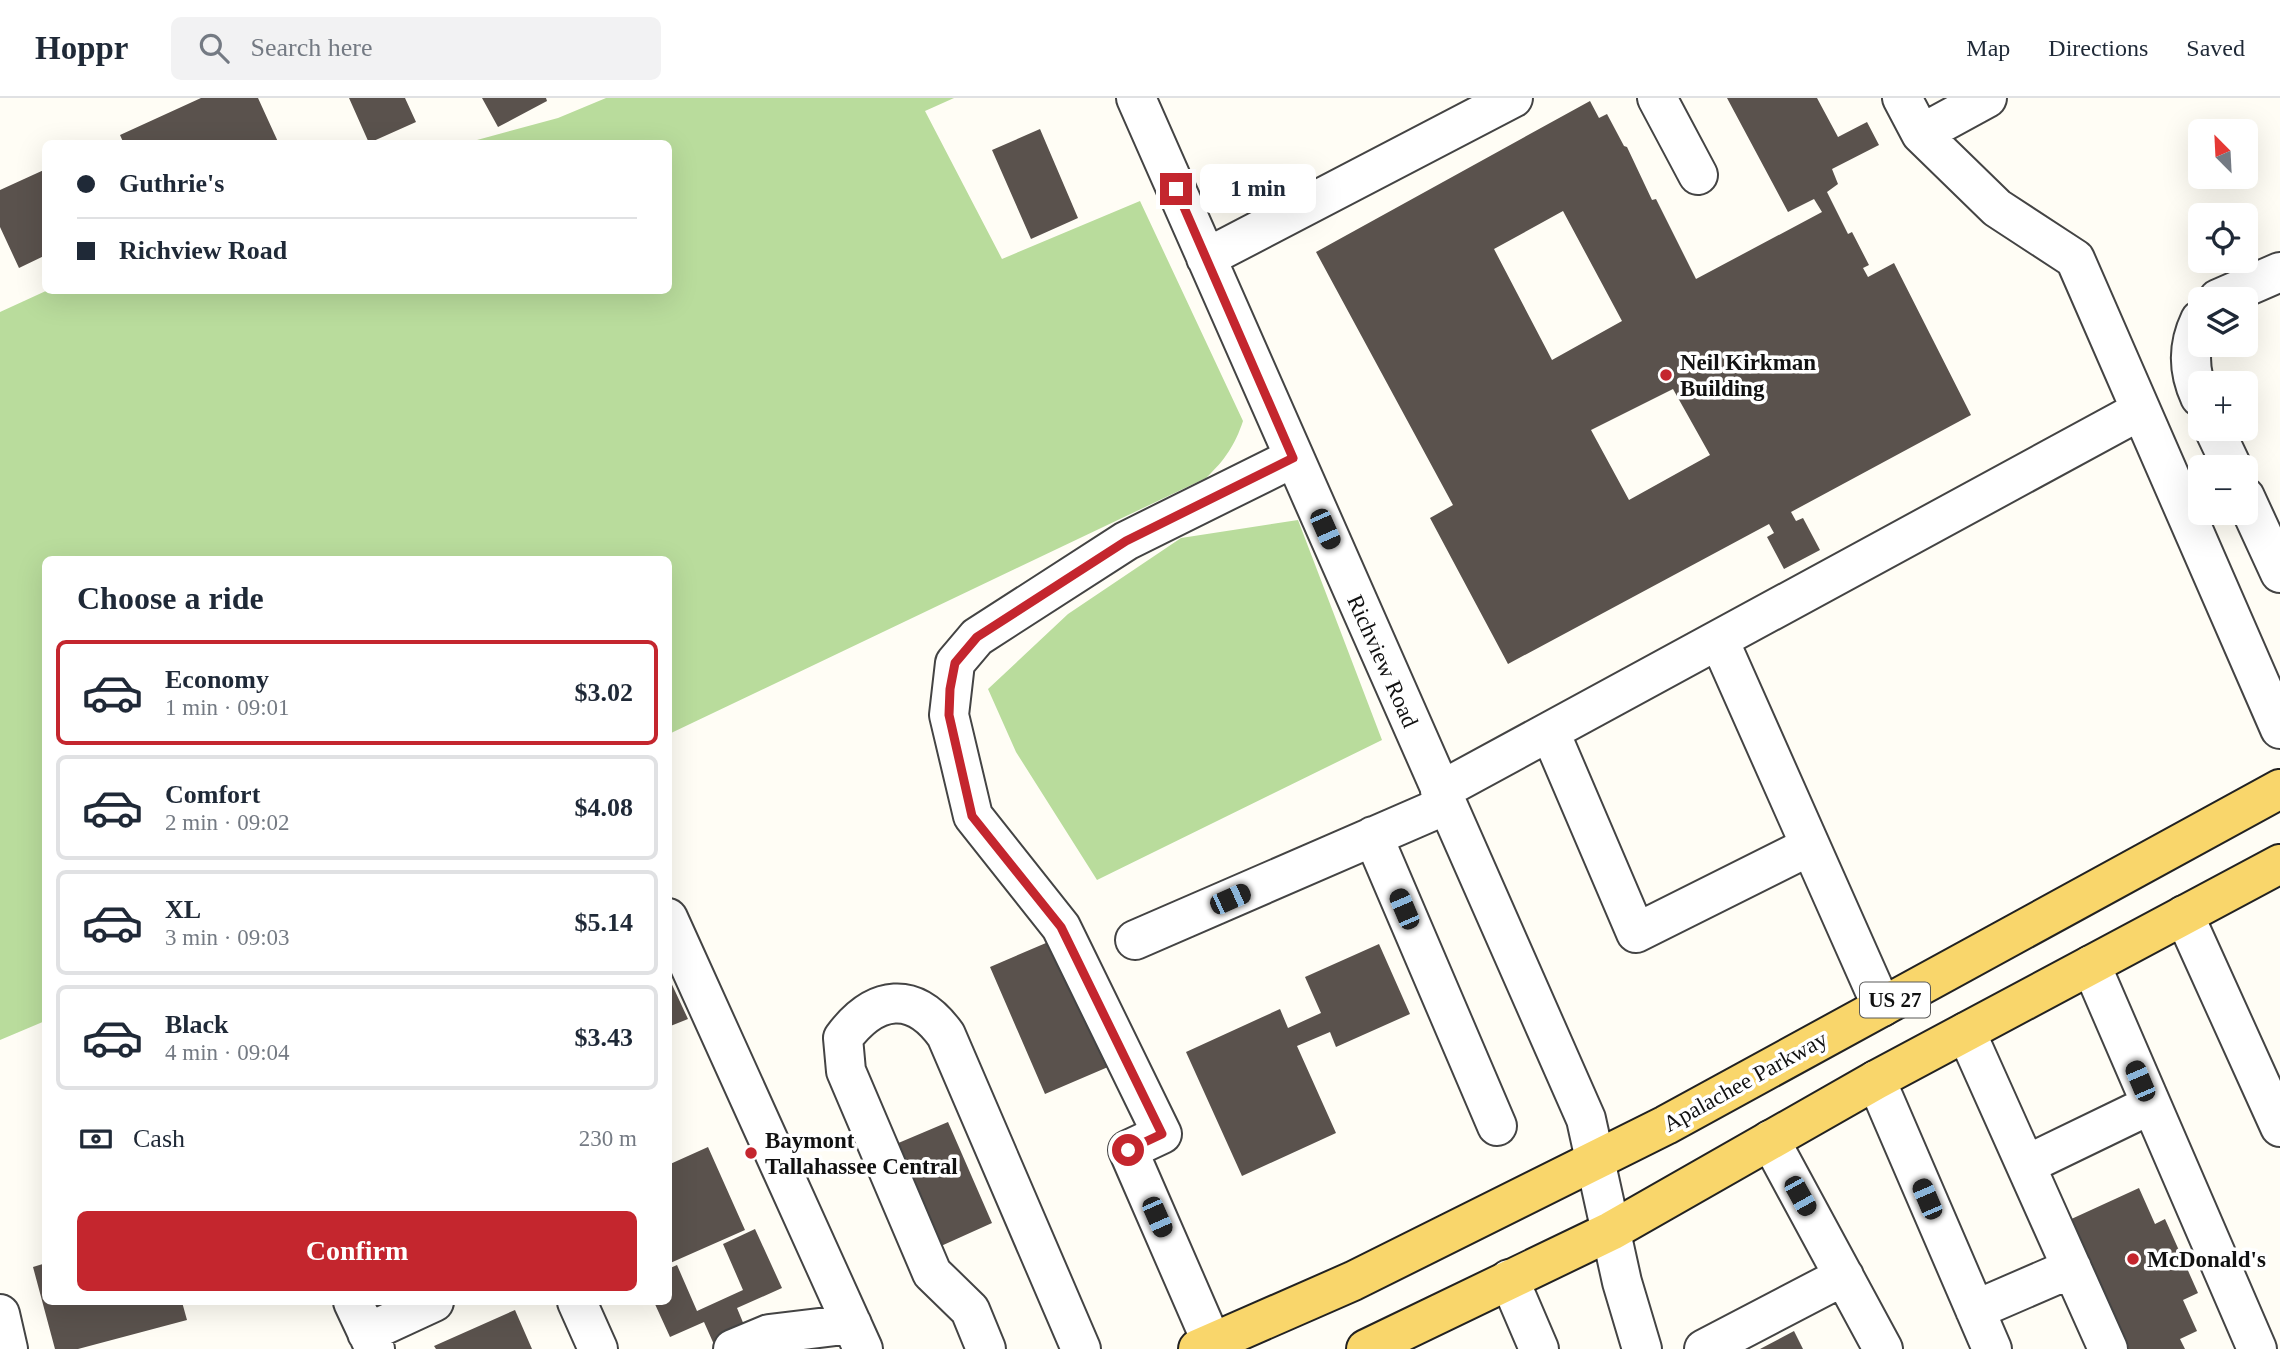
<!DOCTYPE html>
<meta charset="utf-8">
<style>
body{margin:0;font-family:Georgia,serif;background:#f2f2f3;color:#1f2937;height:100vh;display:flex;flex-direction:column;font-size:26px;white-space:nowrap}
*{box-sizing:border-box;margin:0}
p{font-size:23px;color:#747a83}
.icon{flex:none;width:38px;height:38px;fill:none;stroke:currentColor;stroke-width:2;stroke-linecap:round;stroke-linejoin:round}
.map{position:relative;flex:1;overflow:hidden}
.details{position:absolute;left:42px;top:458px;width:630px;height:749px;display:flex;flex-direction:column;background:#fff;border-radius:10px;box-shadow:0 7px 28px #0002}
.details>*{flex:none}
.hud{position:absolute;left:42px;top:42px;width:630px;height:154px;border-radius:10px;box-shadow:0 7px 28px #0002;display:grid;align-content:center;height:154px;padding:0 35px;background:#fff}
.needle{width:46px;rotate:336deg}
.fabs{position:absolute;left:2188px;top:21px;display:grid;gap:14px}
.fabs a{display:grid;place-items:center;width:70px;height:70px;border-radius:10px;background:#fff;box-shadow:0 7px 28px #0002;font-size:35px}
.end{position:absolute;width:32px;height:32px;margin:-16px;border:9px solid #c4262e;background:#fff;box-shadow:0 0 0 4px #fff}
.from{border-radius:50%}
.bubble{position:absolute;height:49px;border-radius:10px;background:#fff;box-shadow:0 7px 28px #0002;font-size:23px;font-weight:800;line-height:49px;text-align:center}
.car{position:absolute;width:21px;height:42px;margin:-21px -10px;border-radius:9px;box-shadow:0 0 5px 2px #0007;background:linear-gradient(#222 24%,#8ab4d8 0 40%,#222 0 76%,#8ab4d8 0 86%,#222 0)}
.hud b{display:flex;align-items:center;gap:24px;height:66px;font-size:26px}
.hud b+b{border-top:2px solid #e0e1e3}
.hud i{width:18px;height:18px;background:#1f2937}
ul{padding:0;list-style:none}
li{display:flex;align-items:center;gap:21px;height:105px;margin:0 14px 10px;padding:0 21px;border:4px solid #e0e1e3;border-radius:10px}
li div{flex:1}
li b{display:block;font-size:26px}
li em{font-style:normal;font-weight:800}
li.selected{border-color:#c4262e}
li>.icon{width:63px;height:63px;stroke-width:1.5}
h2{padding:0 35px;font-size:32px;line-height:84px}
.pay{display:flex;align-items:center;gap:18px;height:77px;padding:0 35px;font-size:26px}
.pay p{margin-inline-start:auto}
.action{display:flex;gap:14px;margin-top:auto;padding:14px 35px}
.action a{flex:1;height:80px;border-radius:10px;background:#c4262e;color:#fff;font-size:28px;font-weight:800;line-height:80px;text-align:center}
header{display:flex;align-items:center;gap:42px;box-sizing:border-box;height:98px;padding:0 35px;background:#fff;border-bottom:2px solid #e0e1e3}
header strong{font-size:33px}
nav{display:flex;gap:38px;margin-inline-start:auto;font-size:24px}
.search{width:490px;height:63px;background:#f2f2f3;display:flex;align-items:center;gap:18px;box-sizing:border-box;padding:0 24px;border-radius:10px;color:#747a83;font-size:26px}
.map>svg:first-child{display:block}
.forest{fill:#b9dc9c}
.building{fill:#5a524d;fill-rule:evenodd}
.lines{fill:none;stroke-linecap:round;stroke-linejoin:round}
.minor-casing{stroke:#444;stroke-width:42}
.major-casing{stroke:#222;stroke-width:42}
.minor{stroke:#fff;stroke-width:38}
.major{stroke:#f9d66b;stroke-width:38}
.route{stroke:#c4262e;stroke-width:9}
.poi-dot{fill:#c4262e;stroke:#fff;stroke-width:2.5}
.labels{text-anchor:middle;stroke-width:7;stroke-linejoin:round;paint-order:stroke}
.shield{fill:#fff;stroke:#585858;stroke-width:2}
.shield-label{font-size:21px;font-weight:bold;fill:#111}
.poi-label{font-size:23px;font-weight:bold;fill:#111;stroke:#fff;text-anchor:start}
.street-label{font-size:23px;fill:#111;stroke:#fff}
</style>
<header>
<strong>Hoppr</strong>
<div class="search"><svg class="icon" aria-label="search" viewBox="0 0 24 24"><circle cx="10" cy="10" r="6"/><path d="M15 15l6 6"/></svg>Search here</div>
<nav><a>Map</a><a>Directions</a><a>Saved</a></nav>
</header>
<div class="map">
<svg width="2280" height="1251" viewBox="0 0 2280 1251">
<rect width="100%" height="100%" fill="#fffdf5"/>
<path class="forest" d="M606,0H954L925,13L1002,161L1140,103L1243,323C1235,347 1225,362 1206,380L669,636L668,462H46L45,923L0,942V214L48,192H668V46L466,45L558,20Z
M1298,422L1382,642L1097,782L1016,654L988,591L1068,516L1181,440Z"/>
<path class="building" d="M201,0H258L279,46H124L120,37Z
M349,0H405L416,24L369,45Z
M482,0H546L547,3L498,29Z
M1727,0H1817L1838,39L1867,24L1879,47L1832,71L1838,86L1827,94L1848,136L1852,134L1869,167L1863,170L1868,179L1894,165L1971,317L1791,414L1796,423L1803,420L1820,452L1784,471L1767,439L1774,435L1769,426L1508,566L1430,420L1453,407L1316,154L1590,3L1599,20L1607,16L1624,48L1627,49L1652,102L1656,101L1696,181L1822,114L1814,101L1788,114ZM1563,113L1622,223L1552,262L1494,151ZM1673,291L1710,357L1629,402L1591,332Z
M1040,31L1078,120L1031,141L992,52Z
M46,71V157L19,170L0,129V92Z
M1053,842L1108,969L1045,996L990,869Z
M1379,846L1410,916L1336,949L1330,934L1297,948L1336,1035L1242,1078L1186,954L1280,911L1288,930L1321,915L1305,879Z
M668,878L688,921L668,929Z
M948,1024L992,1125L941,1148L896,1046Z
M708,1049L745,1132L668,1166V1067Z
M2139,1090L2155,1126L2165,1121L2198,1195L2183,1202L2197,1233L2180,1241L2185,1251H2129L2111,1210L2106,1212L2067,1123Z
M755,1131L782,1190L737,1210L754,1251H716L704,1224L670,1239L654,1204H668V1171L677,1167L697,1213L743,1192L723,1146Z
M46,1165V1204H182L187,1222L78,1251H55L33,1169Z
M515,1212L532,1251H436L434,1248Z
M1794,1233L1803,1251H1760Z"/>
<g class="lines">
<g class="minor-casing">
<path id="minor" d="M1136,0L1586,1021L1622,1184L1642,1251
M1657,0L1698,77
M1902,0L1921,36L1997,110L2075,161L2280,631
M1921,36L1987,0
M1206,160L1513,0
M2218,201L2280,174
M2200,222C2188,247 2188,273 2200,299
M2214,331L2232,369
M2245,399L2280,475
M1719,542L1882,909
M1550,634L1636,835L1810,748
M1440,693L2141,312
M1373,738L1497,1028
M2184,817L2280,1029
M668,820L863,1251
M1135,842L1446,707
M2091,867L2257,1251
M1966,934L2108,1251
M1876,982L1992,1251
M1770,1042L1883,1251
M2026,1067L2150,1007
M1509,1181L1539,1251
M353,1204L375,1251
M577,1204L598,1251
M1975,1212L2072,1170
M0,1216L8,1251
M367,1235L434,1204
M1212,1245L1128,1052L1162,1036L1061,829L973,718L949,617L955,565L977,539L1126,443L1293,360
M733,1251L769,1236L852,1226
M986,1251L970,1212L932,1175L846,973L843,940C875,897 914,892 946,937L1081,1251
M1704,1251L1844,1178"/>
</g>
<g class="major-casing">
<path id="major" d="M1198,1251L1353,1183L1666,1027L2280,691
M1366,1251L1611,1133L1876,982L2280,766"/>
</g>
<use href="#minor" class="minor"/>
<use href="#major" class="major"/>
</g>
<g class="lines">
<path class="route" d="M1128,1052L1162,1036L1061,829L972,718L949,617L950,591L955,565L977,539L1126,443L1293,360L1176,91"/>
</g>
<g class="poi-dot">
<circle cx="1666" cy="277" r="7"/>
<circle cx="751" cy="1055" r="7"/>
<circle cx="2133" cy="1161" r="7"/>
</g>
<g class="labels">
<rect class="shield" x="1860" y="884.5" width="70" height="35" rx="5"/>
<g class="shield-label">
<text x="1895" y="909">US 27</text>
</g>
<g class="poi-label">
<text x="1680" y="272">Neil Kirkman<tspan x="1680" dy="26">Building</tspan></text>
<text x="765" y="1050">Baymont<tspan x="765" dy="26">Tallahassee Central</tspan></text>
<text x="2147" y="1169">McDonald's</text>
</g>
<g class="street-label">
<text transform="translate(1383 563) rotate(66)" y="8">Richview Road</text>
<text transform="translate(1745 983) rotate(-29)" y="8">Apalachee Parkway</text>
</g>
</g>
</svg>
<div class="fabs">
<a><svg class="needle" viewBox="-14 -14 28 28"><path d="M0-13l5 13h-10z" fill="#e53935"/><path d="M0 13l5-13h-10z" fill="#747a83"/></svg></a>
<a><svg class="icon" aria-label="locate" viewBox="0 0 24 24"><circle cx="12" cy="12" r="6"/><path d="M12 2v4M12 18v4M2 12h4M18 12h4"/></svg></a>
<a><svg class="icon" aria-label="layers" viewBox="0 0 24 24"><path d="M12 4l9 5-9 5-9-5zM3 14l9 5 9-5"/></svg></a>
<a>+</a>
<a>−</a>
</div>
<i class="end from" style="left:1128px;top:1052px"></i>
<i class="end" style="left:1176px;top:91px"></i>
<div class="bubble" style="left:1200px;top:66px;width:116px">1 min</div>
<i class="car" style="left:1325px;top:431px;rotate:156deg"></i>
<i class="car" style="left:1230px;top:801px;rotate:66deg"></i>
<i class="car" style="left:1404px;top:811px;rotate:337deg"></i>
<i class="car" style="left:2140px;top:983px;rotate:337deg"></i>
<i class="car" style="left:1800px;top:1098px;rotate:151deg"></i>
<i class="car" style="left:1927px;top:1101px;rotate:337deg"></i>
<i class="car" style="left:1157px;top:1119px;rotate:156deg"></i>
<div class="hud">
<b><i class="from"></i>Guthrie's</b>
<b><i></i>Richview Road</b>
</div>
<section class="details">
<h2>Choose a ride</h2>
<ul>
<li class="selected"><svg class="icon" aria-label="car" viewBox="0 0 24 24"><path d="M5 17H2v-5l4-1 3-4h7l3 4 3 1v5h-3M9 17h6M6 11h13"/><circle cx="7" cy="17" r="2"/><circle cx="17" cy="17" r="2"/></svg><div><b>Economy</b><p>1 min · 09:01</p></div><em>$3.02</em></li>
<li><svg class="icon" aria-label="car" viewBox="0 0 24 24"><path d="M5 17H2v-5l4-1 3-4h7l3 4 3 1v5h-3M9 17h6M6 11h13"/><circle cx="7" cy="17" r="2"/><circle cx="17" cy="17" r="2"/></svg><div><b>Comfort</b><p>2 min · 09:02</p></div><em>$4.08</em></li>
<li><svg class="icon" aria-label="car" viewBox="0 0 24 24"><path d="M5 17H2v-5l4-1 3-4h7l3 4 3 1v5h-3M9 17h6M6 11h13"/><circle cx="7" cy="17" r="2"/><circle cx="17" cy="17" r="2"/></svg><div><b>XL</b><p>3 min · 09:03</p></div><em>$5.14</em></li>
<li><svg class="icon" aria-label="car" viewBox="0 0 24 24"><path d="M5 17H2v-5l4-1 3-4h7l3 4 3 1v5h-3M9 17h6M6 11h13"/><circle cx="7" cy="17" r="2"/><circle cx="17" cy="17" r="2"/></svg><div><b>Black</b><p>4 min · 09:04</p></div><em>$3.43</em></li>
</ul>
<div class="pay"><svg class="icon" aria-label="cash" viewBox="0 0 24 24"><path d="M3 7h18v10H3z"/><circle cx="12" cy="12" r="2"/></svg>Cash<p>230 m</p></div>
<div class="action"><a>Confirm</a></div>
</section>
</div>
